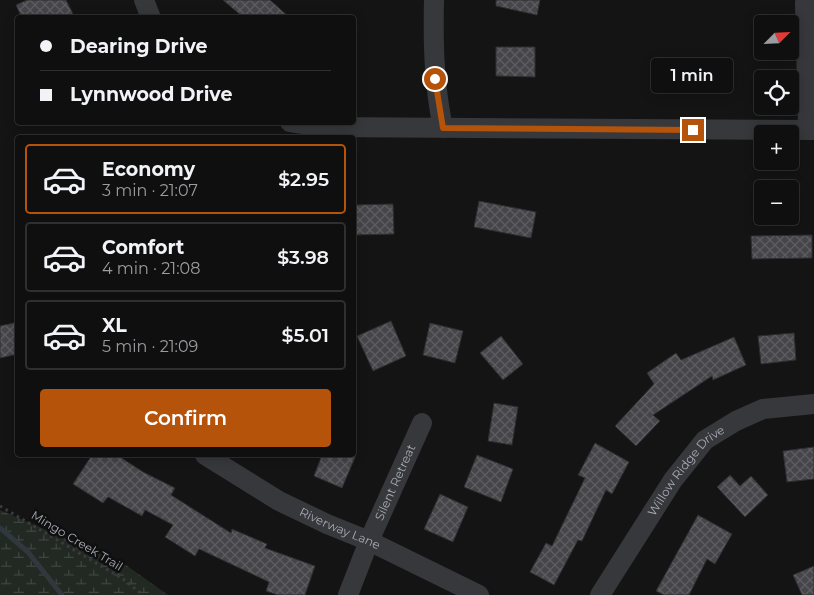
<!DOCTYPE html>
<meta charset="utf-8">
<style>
body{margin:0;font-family:Montserrat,sans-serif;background:#181819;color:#f1f3f6;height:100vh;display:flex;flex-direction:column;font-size:19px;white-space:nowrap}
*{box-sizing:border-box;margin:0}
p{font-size:16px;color:#9b9c9f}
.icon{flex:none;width:28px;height:28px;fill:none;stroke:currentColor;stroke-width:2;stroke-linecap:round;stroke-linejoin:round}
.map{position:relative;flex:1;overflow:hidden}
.side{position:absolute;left:15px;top:135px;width:341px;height:322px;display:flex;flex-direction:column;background:#0f0f10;border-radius:5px;box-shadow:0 2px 12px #0003,0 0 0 1px #2f2f30}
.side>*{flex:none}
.banner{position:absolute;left:15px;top:15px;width:341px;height:110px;border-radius:5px;box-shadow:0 2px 12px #0003,0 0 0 1px #2f2f30;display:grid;align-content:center;height:110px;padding:0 25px;background:#0f0f10}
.needle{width:32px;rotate:66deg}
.buttons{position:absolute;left:754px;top:15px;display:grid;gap:10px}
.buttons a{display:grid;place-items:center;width:45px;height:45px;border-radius:5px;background:#0f0f10;box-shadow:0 2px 12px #0003,0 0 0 1px #2f2f30;font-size:25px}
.end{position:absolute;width:22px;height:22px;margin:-11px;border:6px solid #b45309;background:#fff;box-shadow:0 0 0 2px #fff}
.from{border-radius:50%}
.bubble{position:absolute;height:35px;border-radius:5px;background:#0f0f10;box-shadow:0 2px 12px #0003,0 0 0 1px #2f2f30;font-size:16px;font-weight:600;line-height:35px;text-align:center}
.banner b{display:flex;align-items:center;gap:18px;height:48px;font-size:19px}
.banner b+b{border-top:1px solid #2f2f30}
.banner i{width:12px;height:12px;background:#f1f3f6}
ul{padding:9px 0 0;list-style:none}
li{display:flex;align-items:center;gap:15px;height:70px;margin:0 10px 8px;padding:0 15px;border:2px solid #2f2f30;border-radius:5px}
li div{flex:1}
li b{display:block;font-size:19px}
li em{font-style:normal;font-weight:600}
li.active{border-color:#b45309}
li>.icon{width:45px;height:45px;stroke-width:1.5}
.button{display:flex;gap:10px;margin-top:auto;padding:10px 25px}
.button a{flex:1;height:58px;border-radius:5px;background:#b45309;color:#fff;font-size:20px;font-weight:600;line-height:58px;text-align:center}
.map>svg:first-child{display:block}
.wetland{fill:url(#wetland-marsh)}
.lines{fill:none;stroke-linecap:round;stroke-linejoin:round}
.stream{stroke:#30383e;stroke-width:5}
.building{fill:url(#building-cross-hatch);stroke:#2e2e31}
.path{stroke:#3b3c40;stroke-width:3;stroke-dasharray:2.5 4;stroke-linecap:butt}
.minor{stroke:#37383b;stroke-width:20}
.route{stroke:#b45309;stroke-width:6}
.labels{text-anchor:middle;stroke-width:5;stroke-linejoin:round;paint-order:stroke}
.street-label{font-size:12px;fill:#a7aab4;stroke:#0f0f10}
</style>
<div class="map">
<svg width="814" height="595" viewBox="0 0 814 595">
<defs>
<pattern id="wetland-marsh" width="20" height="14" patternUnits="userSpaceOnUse" patternTransform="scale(1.25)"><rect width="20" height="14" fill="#222923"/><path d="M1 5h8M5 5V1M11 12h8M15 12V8" fill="none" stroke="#3f4541"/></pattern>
<pattern id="building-cross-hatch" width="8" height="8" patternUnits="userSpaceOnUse" patternTransform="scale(1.25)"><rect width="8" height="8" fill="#46464a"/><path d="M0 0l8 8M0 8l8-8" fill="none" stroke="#5e5e62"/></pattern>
</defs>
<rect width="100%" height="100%" fill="#141415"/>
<path class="wetland" d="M0,510L123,563L168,595H0Z"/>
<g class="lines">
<path class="stream" d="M0,528L28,552L62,595"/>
</g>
<path class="building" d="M27,0H66L75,18H22L16,5Z
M223,0H270L290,18H244Z
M496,0H540L537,15L496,6Z
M496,47H535V77L496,76Z
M479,201L536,212L531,238L474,227Z
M393,204L394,234L354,235V205Z
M812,235V258L752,259L751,236Z
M391,321L406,356L373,371L357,336Z
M18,322V354L0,358V326Z
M430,323L463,331L455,363L423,355Z
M794,333L796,360L761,364L758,336Z
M501,336L523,364L503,380L480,353Z
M734,337L746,365L713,380L712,376L653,415L660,421L636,446L615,426L654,384L647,373L676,353L681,360Z
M494,403L518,407L512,445L488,441Z
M595,443L629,462L612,494L606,490L582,541L578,540L554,585L530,572L546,543L552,546L585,478L578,475Z
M814,447V479L787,482L783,451Z
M92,455H117L143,472L175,488L171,495L231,533L232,529L267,544L265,548L315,566L305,595H278L266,591L269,582L199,549L195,556L165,537L173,525L145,510L142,516L108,497L103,503L73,484Z
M322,455H356L342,488L314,476Z
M477,455L513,469L501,502L464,487Z
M730,475L740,486L751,476L768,495L745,517L717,487Z
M440,494L468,507L453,542L424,529Z
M698,515L732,534L715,564L707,559L689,595H664L656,591Z
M814,566V595H802L793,575Z"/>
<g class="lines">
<path class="path" d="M0,506L123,579L143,595"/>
<g class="minor">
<path d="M144,0L151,18"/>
<path d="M434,0C433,44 434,85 443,128"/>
<path d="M805,3L808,130"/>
<path d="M290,122L323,127L814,130"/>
<path id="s1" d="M205,455L279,501L327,524L369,541L479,595"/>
<path id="s2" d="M348,595L369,541L422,423"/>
<path id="s3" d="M600,595L673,480L705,440L736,421L763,409L814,404"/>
</g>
</g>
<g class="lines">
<path class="route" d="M435,79L443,128L693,130"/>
</g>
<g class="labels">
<g class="street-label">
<text dy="4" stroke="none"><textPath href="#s3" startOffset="152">Willow Ridge Drive</textPath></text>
<text dy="4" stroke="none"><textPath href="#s2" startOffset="122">Silent Retreat</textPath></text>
<text dy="4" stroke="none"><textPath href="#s1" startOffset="154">Riverway Lane</textPath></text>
<text transform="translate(77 541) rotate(31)" y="4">Mingo Creek Trail</text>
</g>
</g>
</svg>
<div class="buttons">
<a><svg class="needle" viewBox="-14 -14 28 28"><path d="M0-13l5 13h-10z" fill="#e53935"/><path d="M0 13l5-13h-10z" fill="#9b9c9f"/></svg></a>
<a><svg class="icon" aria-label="locate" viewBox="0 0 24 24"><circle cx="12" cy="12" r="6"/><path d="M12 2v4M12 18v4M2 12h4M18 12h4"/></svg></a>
<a>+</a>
<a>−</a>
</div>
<i class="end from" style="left:435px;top:79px"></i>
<i class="end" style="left:693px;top:130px"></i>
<div class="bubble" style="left:651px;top:58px;width:82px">1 min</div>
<div class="banner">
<b><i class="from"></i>Dearing Drive</b>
<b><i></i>Lynnwood Drive</b>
</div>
<section class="side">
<ul>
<li class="active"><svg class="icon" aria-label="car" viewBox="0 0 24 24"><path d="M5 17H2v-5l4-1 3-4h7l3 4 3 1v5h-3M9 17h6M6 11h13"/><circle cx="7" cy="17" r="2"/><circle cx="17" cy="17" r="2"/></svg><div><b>Economy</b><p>3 min · 21:07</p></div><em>$2.95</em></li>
<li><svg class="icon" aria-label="car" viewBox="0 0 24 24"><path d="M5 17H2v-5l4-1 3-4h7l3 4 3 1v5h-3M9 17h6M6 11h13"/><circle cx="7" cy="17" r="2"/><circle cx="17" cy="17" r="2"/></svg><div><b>Comfort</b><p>4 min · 21:08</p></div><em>$3.98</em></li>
<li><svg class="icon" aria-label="car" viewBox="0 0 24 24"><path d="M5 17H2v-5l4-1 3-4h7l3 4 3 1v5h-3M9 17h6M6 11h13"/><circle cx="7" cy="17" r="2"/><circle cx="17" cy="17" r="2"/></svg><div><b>XL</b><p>5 min · 21:09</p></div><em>$5.01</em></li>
</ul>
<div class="button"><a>Confirm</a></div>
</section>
</div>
